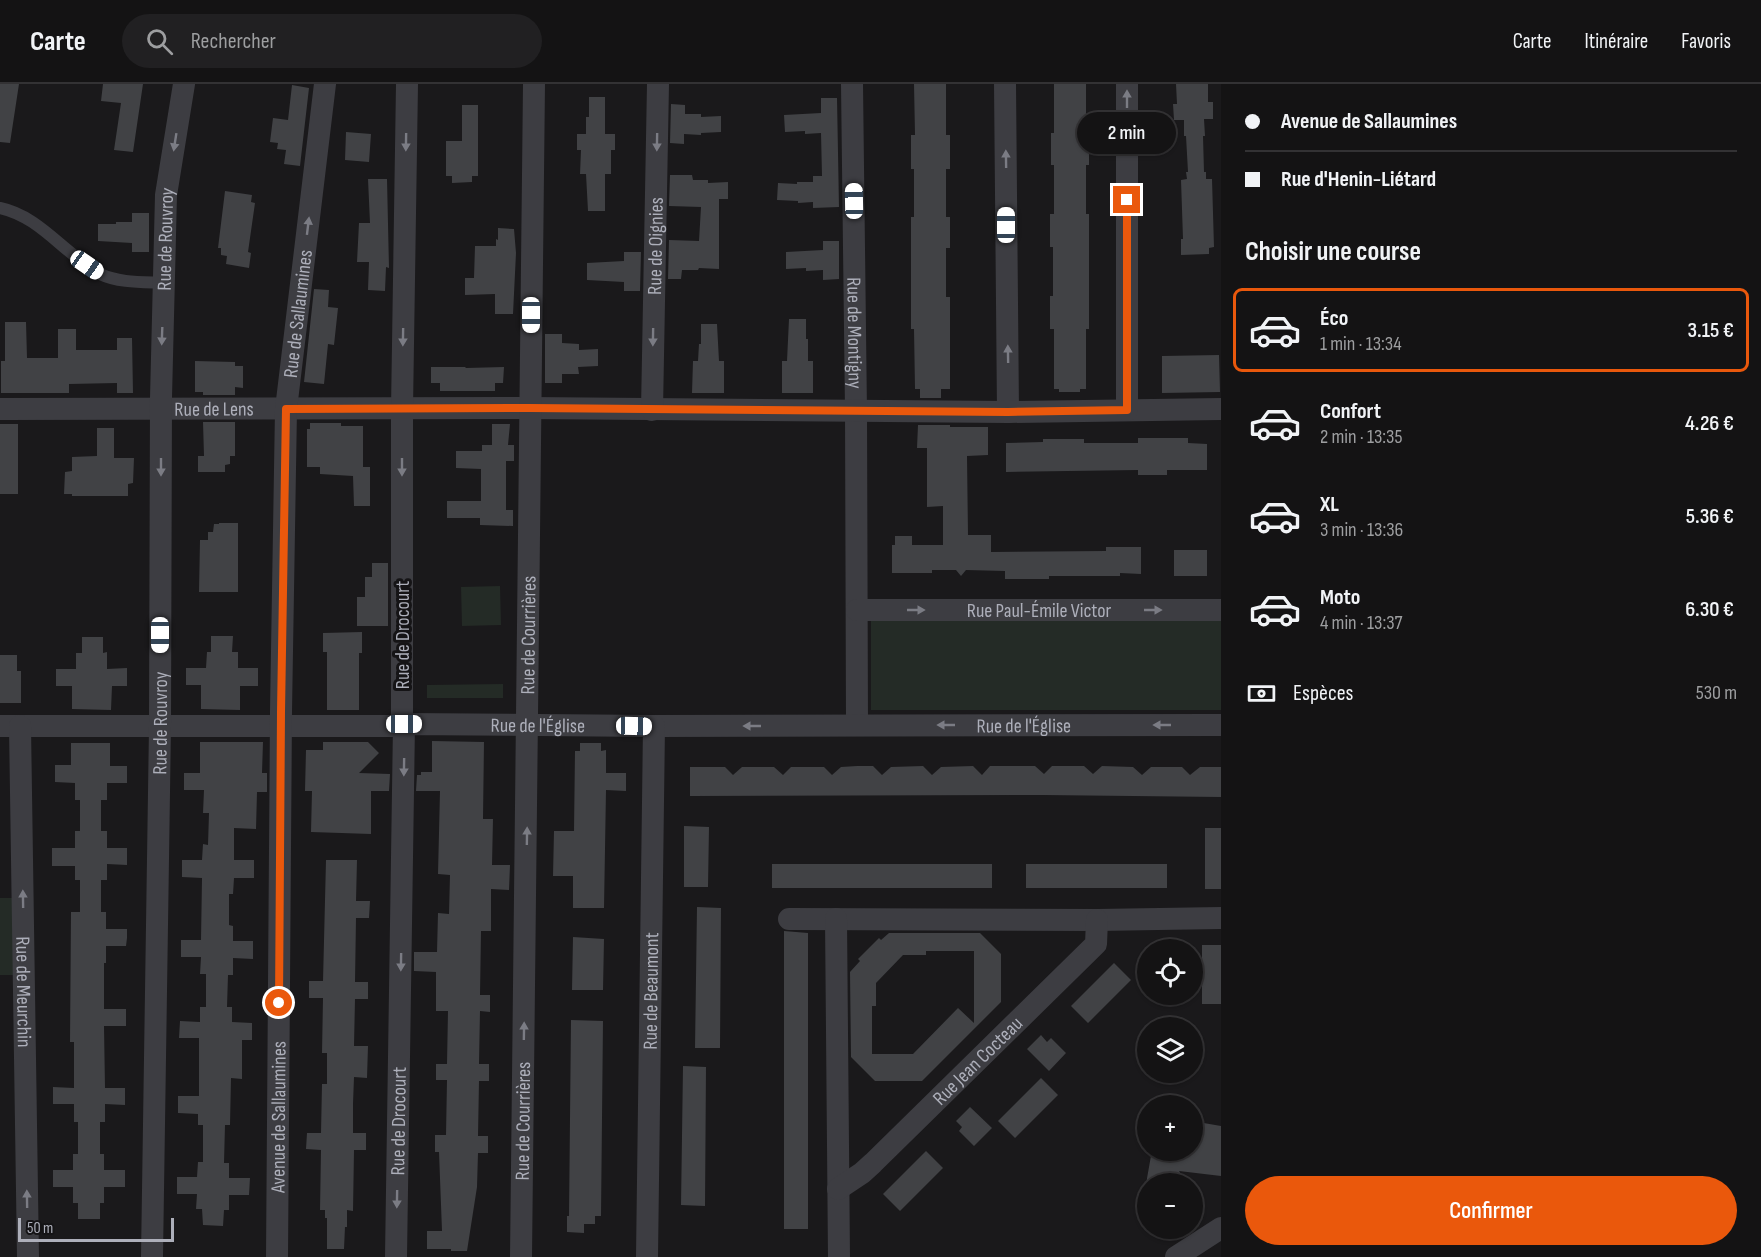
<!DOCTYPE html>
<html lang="fr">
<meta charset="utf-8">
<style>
body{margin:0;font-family:"Sofia Sans Condensed",sans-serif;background:#212022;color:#f1f3f6;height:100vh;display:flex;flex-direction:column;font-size:22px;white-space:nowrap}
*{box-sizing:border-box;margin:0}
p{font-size:20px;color:#9d9ea0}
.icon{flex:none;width:33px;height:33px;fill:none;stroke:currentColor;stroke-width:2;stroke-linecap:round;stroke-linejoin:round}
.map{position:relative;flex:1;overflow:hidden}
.details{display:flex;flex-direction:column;background:#141314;width:540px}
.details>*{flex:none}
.banner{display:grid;align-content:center;height:132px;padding:0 24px;background:#141314}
.controls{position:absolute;left:1137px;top:855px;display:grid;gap:12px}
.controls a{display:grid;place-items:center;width:66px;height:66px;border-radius:50%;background:#141314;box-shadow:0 2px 4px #0004,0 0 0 2px #333234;font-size:30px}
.scale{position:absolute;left:18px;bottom:15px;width:156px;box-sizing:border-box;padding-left:6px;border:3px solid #adafba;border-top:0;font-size:16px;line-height:21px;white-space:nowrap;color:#adafba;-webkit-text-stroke:4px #151416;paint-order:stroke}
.end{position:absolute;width:27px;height:27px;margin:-14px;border:8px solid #ea580c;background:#fff;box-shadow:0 0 0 3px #fff}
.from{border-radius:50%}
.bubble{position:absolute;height:42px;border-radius:21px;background:#141314;box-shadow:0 2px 4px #0004,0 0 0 2px #333234;font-size:20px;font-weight:600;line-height:42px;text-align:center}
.car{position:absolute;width:18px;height:36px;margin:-18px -9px;border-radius:8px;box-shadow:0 0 4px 2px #0007;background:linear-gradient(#fff 24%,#345 0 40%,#fff 0 76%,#345 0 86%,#fff 0)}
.banner b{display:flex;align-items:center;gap:21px;height:57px;font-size:22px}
.banner b+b{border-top:2px solid #333234}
.banner i{width:15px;height:15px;background:#f1f3f6}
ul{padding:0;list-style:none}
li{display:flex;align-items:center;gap:18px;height:84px;margin:0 12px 9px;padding:0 12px;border:3px solid transparent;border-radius:9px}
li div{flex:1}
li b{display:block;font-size:22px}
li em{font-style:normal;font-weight:600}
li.active{border-color:#ea580c}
li>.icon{width:54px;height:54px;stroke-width:1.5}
h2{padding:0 24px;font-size:27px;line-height:72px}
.pay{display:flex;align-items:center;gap:15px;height:66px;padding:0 24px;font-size:22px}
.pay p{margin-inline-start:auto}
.primary-button{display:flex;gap:12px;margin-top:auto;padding:12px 24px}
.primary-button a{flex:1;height:69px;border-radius:36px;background:#ea580c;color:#fff;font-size:24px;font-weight:600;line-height:69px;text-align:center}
header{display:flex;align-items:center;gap:36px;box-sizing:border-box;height:84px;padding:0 30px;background:#141314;border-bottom:2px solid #333234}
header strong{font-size:28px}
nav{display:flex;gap:33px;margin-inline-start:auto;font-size:21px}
.search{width:420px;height:54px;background:#212022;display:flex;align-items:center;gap:15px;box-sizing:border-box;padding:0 21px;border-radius:33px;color:#9d9ea0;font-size:22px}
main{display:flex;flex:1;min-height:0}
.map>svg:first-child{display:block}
.green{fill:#242b26}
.building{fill:#414245;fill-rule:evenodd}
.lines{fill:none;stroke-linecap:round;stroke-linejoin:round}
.service{stroke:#3d3d42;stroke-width:12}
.minor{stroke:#3d3d42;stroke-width:22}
.oneway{fill:#7b7c84}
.route{stroke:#ea580c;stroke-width:8}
.labels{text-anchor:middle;stroke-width:6;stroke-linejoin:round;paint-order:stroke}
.street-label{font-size:20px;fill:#adafba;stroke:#151416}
</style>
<header>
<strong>Carte</strong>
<div class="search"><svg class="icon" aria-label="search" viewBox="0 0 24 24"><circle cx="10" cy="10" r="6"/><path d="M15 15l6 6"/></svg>Rechercher</div>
<nav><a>Carte</a><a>Itinéraire</a><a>Favoris</a></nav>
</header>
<main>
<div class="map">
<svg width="1221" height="1173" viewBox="0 0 1221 1173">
<rect width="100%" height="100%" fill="#1a191b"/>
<path class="green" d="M500,502L501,541L462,542L461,503Z
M1221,533V626H871V534Z
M503,600V614H427V601Z
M0,814H14L16,891H0Z"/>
<path class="building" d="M0,0H19L10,59L0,58Z
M103,0H143L133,68L114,66L121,19L101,17Z
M914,0H946V51H950V85H946V133H950V164H946V213H950V305H941V314H920V305H915L914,245H911V133H914V85H911V51H915Z
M1054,0H1086V49H1089V81H1086V130H1089V245H1086V305H1080V308H1059V305H1054V245H1050V212H1053V163H1050V130H1054V81H1051V49H1054Z
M1176,0H1208V18H1213V35H1204L1205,52H1203L1204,88H1206V95H1212L1214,163L1209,164V170L1181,171V155H1183L1181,96L1187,95L1186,88H1188L1186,52H1184V36H1174L1173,20H1177Z
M292,1L309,4L300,82L284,80L286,66L277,65L278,59L270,58L273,34L288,36Z
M589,13H605V50H615V66H611V90H605V127H588L586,90H580L581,66H577V50H586V33H589Z
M821,14H837L839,123L813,124V118L798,119V117L777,116L778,99L797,100V98H813V92H822L821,49L805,50V47L785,48L784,31L821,29Z
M671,20L685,21V30H701V33L721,32V48L701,49V51L684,50V60L670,59Z
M462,21H478V92H472V98L452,99V92H446V57H462Z
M346,48L371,50L369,78L345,76Z
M670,91H692L693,96H708V99L728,98V115H719V185L699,184L698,186H682L681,195H668L669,156L699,157L701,123L669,122Z
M368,95H387L389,184L386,183L385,207L368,206L369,178H357L359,139H370Z
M225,107L252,111L251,118L255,119L248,168L251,169L249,184L226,180L227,172L221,171V164H218Z
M132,129H149V168H132V159L98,157V140H116V138H132Z
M498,144L514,145L516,169L513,230H495V210L465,211V194H474L475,162H496V155L498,156Z
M823,157H839V195L823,196V186L806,187V184L786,185V168L823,166Z
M624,168H641L640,207H624V198L587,196V179L624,177Z
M314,205L329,206L328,223L338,224L334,261L328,260L324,300L304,298Z
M789,235H806V255H808V277H813V309H782V277H787Z
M5,238H26L27,274H58V245H76V266H117V254H132L133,309H117V299L69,300V309H1V277H5Z
M701,240H717L719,277H724V309H692L693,277H698L699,260H701Z
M545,250H562V259L579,260V266L598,265V282L578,283L579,290H562V299H545Z
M1219,271L1220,308L1162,309V272Z
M195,277L235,278V282H243V304L235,303V311H203V308H195Z
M431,283H465L466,284L504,283L503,299H495V307H440V299H431Z
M203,338H235V372H230V380L225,381V388H198V372H204Z
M310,339H341V342H363V383H370V422H354L353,392L320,390V383H307V345H310Z
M0,340H18V410H0Z
M492,340H510L508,361H514V377H506V426H513V442L480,441V434H447V417H481V385L456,384V367H482V361H492Z
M918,341H950V343H988V371L967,372L968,451H991V468L1106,467V463H1141V490L1120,489V492H1049V495H1005V487L966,486L961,492L956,486H932V489H892V461H895V452H912V461H943V422L927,423V364H917Z
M97,344H114V374H134L133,399L128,400V412H72V410H64L65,388L72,387V373L97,372Z
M1138,354H1188V359L1207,360V386H1167V391H1138V386L1006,388V359L1043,358V355H1084V359H1138Z
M219,439H238V508H199L200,456H208V448H213L214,440H219Z
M1174,466H1207V492H1174Z
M372,479H388V542H357V513H365V493H372Z
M362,548V569H359V626H327V568H323V549Z
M211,552H233L232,568H238V584H258V602H240V626L201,625V601H186V584H206L207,568H211Z
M82,553H103V569L107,568V585L127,584V602H112L111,626L72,625V602H56V585H76V569H82Z
M0,571H17V587H21V619H0Z
M432,657L484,658L483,735H493L492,781H510L509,806L491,805V847H481L480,911H490V928L480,927L479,980H489V997H479L478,1052H488V1069H478L477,1103L467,1167H451V1165H427V1147H442L439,1068H435V1051H446L447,996H436V980H447L448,927H436V888L414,887V868H437L438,829L449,830L450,791L438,790L440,707H416L417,691H421V688H432Z
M200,658H263L262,689H267V708H257L256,745L234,744V776H254V794H234L233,810H229V841L233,842V857H253V875L233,874V891H228L227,923H232V938L252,939V956H242V995L231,994L230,1041H225L224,1079H229V1094H250L249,1111H229V1126H224L223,1142L203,1141L202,1125H196L197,1110H177V1093H197L198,1078H203V1041H198V1030L178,1029V1012H199V954H179L180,937L200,938V923H206V890H200L201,873H181V856H201L202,794L182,793V776H202L203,760L208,761L209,729H203L204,706H184V689H200Z
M323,658H368L379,669L359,689L390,690L389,707H371V750L311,748L312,707H305L306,666H323Z
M71,659H110V682H127V699H107V716H101V747H107V764H127V781L107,780V796H101V828H106V845H127V854L126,862H106V879H104V925H126V942H104L105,1004H125V1021L105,1020V1038H100V1070H104V1086H125V1103H104V1119H100V1135H78V1119H73V1103H53V1086H73V1070H78V1038H74V1020H53V1003L74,1004V958H70L71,828H80V796H75V782H52V764H75V747H80V716H75V699L55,698V681H71Z
M580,659H601V667L606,666V689H626V707L606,706L604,824H573V792H553L554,747H574L575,667H580Z
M857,682H873L882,691L891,683L923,682L932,691L941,683L973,682L982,691L990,682H1035L1044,690L1052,682H1084L1093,690L1102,682L1133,683L1142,691L1151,683H1182L1190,691L1200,683H1221V713L1043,711L690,712V683H725L733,691L742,683H774L783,691L791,683H824L832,691L841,683Z
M684,742L709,743L708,803H684Z
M1205,744H1221V805H1205Z
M326,776H357L356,817H370L369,834H356L355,898H368V915H355L354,962H368L367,994L354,993L353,1020V1049H366V1066H354L353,1127L347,1126V1143H345L344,1165H327V1134H325V1126H320L321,1066L306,1065L307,1049H321L322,1000H327V969H322L323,914H309V897H323Z
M772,780H992V804H772Z
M1026,780H1167V804H1026Z
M697,823L721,824L720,964H695Z
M784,847L808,849V1145H784Z
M889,849H980L1001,870V918L922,997H875L851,973L850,888L860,877L858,875L879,854L881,856ZM926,867H974V939L958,924L913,970H872V922H876V899L903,871H926Z
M573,853L604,855L603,906H572Z
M1202,861H1221V920H1202Z
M1114,879L1131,896L1088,939L1071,922Z
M571,936L603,937L601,1132H595V1140H584V1149L567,1148V1132H569Z
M1041,951L1047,958L1051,954L1066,969L1049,987L1027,965Z
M683,982L706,983L705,1122L681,1121Z
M1041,994L1058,1011L1015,1054L998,1037Z
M970,1023L992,1044L974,1062L959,1047L962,1043L956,1037Z
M1192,1037L1221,1042V1092L1179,1087L1187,1100H1146L1152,1066H1192Z
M926,1067L943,1084L900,1127L883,1110Z"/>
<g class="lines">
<path class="service" d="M0,124C34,131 57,160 84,179C89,183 94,188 100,190C119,199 143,198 164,199"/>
<g class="minor">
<path id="s1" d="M852,0L856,327L857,641"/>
<path d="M1005,0L1008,328"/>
<path id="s2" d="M0,325L530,324L1008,328L1221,325"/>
<path id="s3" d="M652,326L658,0"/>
<path d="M1127,326V0"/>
<path id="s4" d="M857,526H1221"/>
<path id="s5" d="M0,642H394L404,640L654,642L1221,641"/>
<path id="s6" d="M20,642L28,1173"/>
<path d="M789,835L1097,836L1221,834"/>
<path d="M836,835L839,1173"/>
<path id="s7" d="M838,1105L862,1089L873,1079L1096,860L1097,836"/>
<path id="s8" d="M152,1173L160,642L161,314L166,111L184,0"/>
<path id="s9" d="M277,1173L281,628L286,325L325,0"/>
<path id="s10" d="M396,1173L404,640L402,632V325L407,0"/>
<path id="s11" d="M521,1173L534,0"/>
<path id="s12" d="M647,1173L654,642"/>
<path d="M1176,1173L1221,1144"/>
</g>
</g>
<defs><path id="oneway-solid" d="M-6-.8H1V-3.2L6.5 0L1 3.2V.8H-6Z" transform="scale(1.5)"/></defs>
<g class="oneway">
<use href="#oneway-solid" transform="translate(1127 15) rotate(-90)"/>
<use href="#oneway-solid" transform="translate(175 58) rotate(99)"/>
<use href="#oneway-solid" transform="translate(406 58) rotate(91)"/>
<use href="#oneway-solid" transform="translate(657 58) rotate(91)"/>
<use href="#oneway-solid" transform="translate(1006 75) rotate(-91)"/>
<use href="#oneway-solid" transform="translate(308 142) rotate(-83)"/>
<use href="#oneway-solid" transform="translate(162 252) rotate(92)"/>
<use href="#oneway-solid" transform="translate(403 253) rotate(91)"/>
<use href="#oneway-solid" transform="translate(653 253) rotate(91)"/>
<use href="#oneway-solid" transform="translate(1008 270) rotate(-91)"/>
<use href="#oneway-solid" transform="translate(161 383) rotate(90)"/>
<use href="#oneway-solid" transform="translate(402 383) rotate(90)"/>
<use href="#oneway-solid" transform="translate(916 526)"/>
<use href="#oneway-solid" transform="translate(1153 526)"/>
<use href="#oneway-solid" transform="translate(946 641) rotate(180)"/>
<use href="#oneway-solid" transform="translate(1162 641) rotate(180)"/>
<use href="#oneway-solid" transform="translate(752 642) rotate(180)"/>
<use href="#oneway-solid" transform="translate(404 683) rotate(91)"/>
<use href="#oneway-solid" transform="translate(527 752) rotate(-89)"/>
<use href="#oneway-solid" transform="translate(23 815) rotate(-91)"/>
<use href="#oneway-solid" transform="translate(401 878) rotate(91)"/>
<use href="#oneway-solid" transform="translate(524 947) rotate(-89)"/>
<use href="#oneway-solid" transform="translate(27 1115) rotate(-91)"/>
<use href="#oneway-solid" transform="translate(397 1115) rotate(91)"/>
</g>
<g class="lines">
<path class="route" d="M279,919L281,628L286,325L530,324L1008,328L1127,326V116"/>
</g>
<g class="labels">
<g class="street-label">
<text dy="7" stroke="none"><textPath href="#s8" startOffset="1018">Rue de Rouvroy</textPath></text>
<text dy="7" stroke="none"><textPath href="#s3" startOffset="164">Rue de Oignies</textPath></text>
<text dy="7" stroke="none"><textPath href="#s9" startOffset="944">Rue de Sallaumines</textPath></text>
<text dy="7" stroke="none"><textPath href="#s1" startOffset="249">Rue de Montigny</textPath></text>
<text dy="7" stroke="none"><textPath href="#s2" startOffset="214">Rue de Lens</textPath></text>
<text dy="7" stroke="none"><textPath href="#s4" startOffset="182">Rue Paul-Émile Victor</textPath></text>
<text transform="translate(402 551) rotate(-90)" y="7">Rue de Drocourt</text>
<text dy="7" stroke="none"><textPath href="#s11" startOffset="622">Rue de Courrières</textPath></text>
<text dy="7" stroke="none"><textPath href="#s8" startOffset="534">Rue de Rouvroy</textPath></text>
<text dy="7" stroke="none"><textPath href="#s5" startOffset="538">Rue de l'Église</textPath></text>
<text dy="7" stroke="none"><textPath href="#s5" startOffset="1024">Rue de l'Église</textPath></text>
<text dy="7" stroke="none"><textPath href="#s6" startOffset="266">Rue de Meurchin</textPath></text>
<text dy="7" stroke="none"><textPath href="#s12" startOffset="266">Rue de Beaumont</textPath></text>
<text dy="7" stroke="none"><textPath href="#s7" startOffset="190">Rue Jean Cocteau</textPath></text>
<text dy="7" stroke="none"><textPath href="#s9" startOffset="140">Avenue de Sallaumines</textPath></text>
<text dy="7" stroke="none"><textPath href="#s10" startOffset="136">Rue de Drocourt</textPath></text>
<text dy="7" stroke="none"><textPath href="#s11" startOffset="136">Rue de Courrières</textPath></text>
</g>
</g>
</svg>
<div class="controls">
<a><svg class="icon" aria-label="locate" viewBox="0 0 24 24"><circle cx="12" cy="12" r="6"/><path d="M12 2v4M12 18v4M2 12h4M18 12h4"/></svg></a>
<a><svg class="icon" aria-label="layers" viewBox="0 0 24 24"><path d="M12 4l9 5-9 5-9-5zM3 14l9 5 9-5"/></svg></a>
<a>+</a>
<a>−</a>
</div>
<div class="scale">50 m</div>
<i class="end from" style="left:279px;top:919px"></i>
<i class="end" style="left:1127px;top:116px"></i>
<div class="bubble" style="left:1077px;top:28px;width:99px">2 min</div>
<i class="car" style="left:854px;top:117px;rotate:359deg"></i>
<i class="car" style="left:1006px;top:141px;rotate:0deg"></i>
<i class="car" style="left:87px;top:181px;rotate:125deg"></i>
<i class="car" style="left:531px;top:231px;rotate:180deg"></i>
<i class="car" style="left:160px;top:551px;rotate:180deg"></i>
<i class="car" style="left:404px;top:640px;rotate:90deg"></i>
<i class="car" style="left:634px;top:642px;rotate:91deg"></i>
</div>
<section class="details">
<div class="banner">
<b><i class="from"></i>Avenue de Sallaumines</b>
<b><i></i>Rue d'Henin-Liétard</b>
</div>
<h2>Choisir une course</h2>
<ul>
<li class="active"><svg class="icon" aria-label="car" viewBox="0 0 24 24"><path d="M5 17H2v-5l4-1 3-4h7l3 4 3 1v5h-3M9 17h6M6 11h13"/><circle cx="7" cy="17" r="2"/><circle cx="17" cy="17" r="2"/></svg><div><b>Éco</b><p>1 min · 13:34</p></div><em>3.15 €</em></li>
<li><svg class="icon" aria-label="car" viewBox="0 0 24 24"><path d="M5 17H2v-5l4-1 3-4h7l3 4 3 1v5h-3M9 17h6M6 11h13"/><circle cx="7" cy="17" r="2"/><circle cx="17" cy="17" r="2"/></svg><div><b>Confort</b><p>2 min · 13:35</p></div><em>4.26 €</em></li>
<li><svg class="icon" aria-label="car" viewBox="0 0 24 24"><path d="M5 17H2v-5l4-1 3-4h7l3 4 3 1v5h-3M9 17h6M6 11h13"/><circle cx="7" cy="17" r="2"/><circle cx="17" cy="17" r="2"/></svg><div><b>XL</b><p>3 min · 13:36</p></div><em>5.36 €</em></li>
<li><svg class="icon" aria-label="car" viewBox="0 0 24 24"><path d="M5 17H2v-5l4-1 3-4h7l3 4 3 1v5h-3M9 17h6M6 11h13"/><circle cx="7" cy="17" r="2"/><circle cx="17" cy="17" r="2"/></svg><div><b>Moto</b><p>4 min · 13:37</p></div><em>6.30 €</em></li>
</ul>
<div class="pay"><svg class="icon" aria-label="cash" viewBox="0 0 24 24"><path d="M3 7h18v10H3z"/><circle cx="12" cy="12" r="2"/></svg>Espèces<p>530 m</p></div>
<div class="primary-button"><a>Confirmer</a></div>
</section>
</main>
